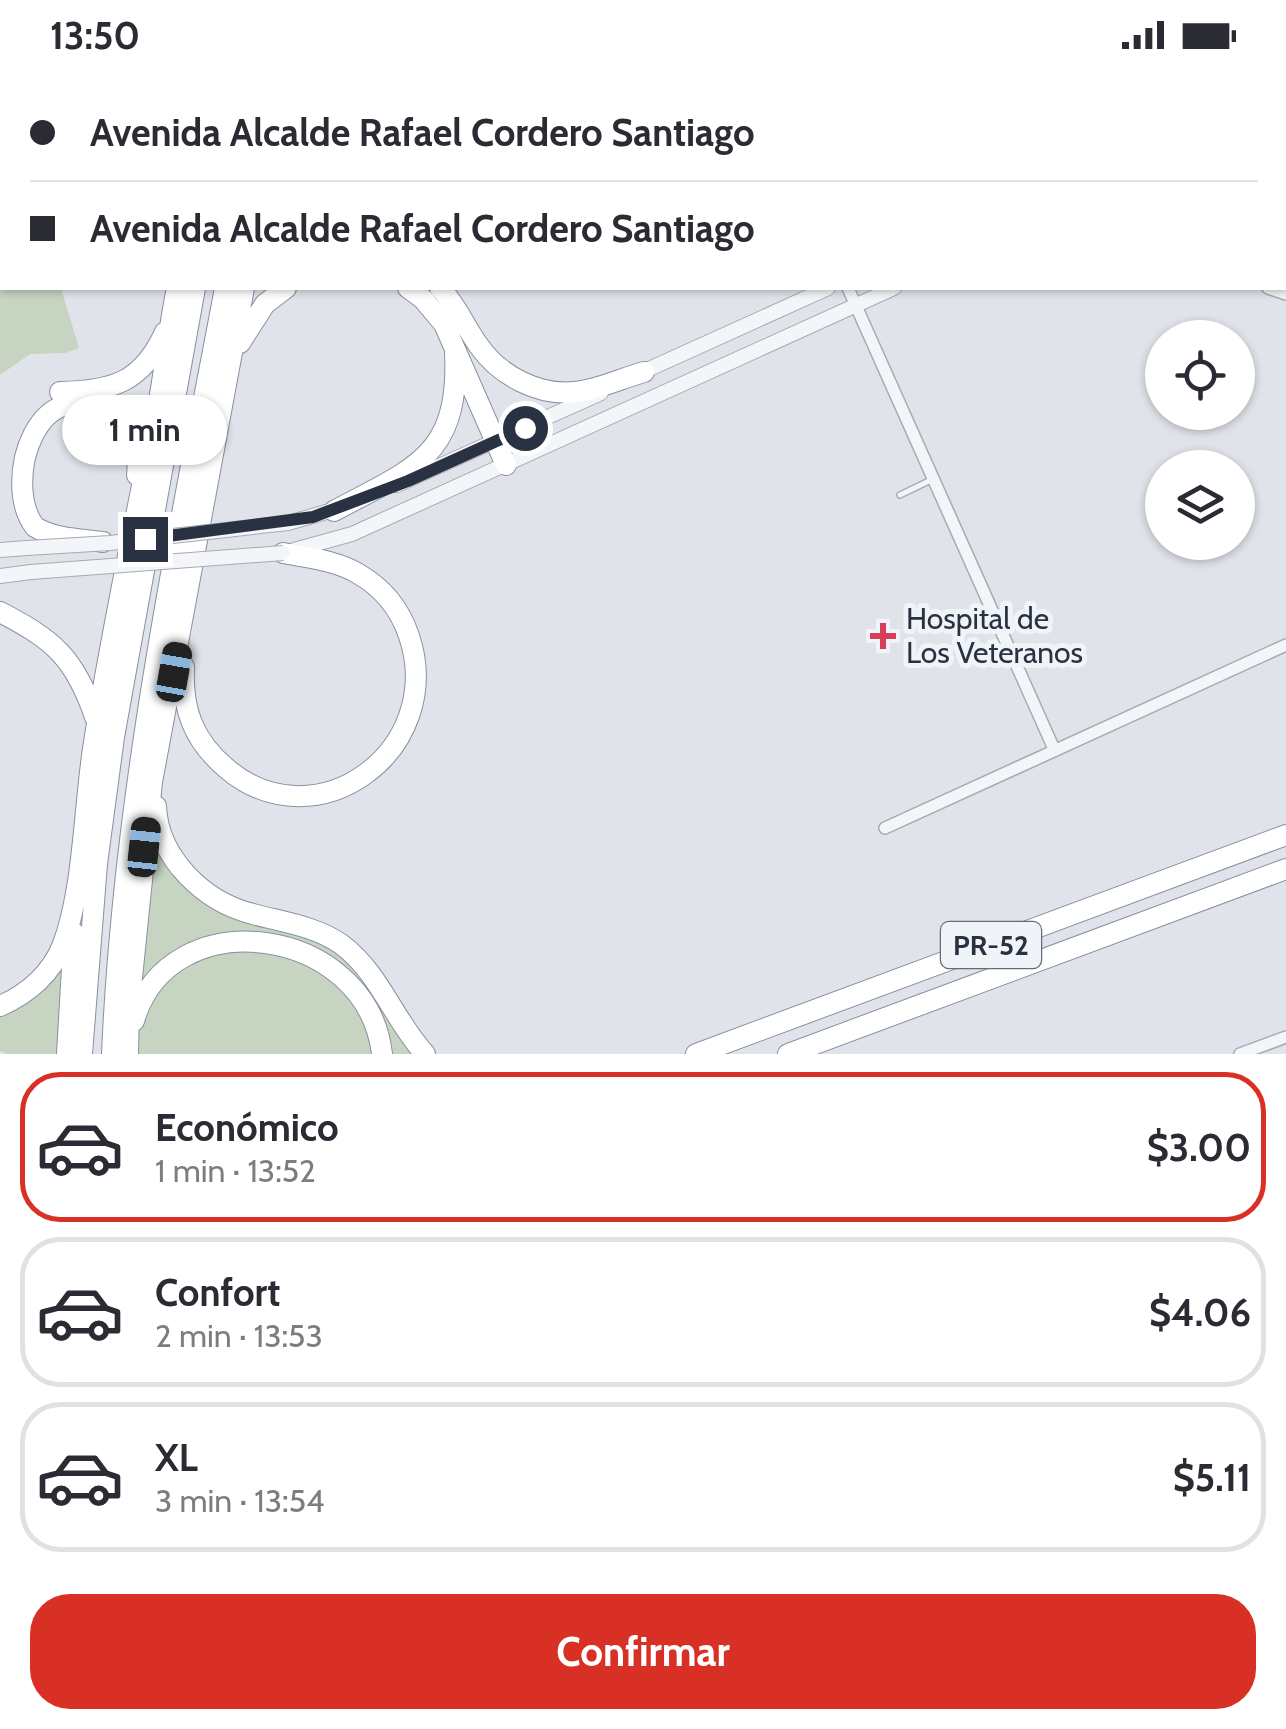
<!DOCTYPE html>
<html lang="es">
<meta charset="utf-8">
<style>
body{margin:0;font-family:Cabin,sans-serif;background:#f2f2f3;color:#2b2b33;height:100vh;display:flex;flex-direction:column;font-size:38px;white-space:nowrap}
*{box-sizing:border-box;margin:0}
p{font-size:32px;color:#7c7c81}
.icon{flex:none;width:55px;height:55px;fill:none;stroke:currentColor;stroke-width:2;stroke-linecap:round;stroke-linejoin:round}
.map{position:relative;height:984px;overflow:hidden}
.drawer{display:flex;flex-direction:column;background:#fff;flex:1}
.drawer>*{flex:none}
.hud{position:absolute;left:0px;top:0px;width:1288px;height:220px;box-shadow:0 2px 8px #0004;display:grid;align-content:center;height:220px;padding:0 30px;background:#fff}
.tools{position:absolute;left:1145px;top:250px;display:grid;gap:20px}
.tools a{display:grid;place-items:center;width:110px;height:110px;border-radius:50%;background:#fff;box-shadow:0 2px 8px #0004;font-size:50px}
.end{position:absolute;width:45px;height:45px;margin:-22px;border:12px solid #283242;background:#fff;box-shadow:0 0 0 5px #fff}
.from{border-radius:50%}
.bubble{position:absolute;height:70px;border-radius:35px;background:#fff;box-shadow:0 2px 8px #0004;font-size:32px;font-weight:800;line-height:70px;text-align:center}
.car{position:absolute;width:30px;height:60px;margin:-30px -15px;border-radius:12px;box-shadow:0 0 8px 2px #0007;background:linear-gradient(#222 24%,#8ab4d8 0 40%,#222 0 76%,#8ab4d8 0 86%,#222 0)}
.hud b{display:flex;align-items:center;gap:35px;height:95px;font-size:38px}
.hud b+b{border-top:2px solid #e1e1e2}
.hud i{width:25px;height:25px;background:#2b2b33}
ul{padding:18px 0 0;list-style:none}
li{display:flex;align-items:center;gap:30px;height:150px;margin:0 20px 15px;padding:0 10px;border:5px solid #e1e1e2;border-radius:40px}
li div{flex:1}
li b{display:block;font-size:38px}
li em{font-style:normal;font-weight:800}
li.current{border-color:#d93025}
li>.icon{width:90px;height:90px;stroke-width:1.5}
.button{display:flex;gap:20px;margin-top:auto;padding:20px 30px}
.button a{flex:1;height:115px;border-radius:40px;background:#d93025;color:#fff;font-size:40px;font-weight:800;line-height:115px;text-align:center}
.status{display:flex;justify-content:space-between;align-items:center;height:70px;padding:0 50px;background:#fff;direction:ltr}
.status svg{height:28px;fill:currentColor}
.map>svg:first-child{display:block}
.green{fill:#c6d4c1}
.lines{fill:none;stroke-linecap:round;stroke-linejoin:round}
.service-casing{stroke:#a5abb4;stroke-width:8}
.minor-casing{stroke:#a5abb4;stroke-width:14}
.tertiary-casing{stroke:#a5abb4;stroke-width:16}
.motorway-casing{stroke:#8791a1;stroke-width:22}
.service{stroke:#f3f5f8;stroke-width:5}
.minor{stroke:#f3f5f8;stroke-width:11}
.tertiary{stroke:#f3f5f8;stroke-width:14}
.motorway{stroke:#fff;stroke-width:20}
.tertiary-bridge-casing{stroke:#a5abb4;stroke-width:16;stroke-linecap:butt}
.tertiary-bridge{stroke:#f3f5f8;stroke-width:14}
.route{stroke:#283242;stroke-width:12}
.poi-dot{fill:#d34058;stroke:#f0f3f7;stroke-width:4}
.labels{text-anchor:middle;stroke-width:10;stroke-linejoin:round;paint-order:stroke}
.shield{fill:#f0f3f7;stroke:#646c78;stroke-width:2.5}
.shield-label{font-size:28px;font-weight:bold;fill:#283242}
.poi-label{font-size:30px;fill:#283242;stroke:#f0f3f7;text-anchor:start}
</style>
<div class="status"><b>13:50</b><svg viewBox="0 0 49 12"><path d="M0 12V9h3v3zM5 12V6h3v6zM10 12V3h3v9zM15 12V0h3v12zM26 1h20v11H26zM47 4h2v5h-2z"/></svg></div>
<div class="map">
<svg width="1286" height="984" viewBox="0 0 1286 984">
<rect width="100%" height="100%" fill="#e0e4ea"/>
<path class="green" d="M0,204L2,218H61L79,278L65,283L30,284L0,305Z
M152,776H160L166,789L286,857L347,887L415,984H390L371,929L358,912L326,884L283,867L258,864L149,912L140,911Z
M224,879L298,884L357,932L376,984H136C138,925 174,901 224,879Z
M58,900L64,903L61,984H7L0,981V942Z"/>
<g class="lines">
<g class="service-casing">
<path id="service" d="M402,2L408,0
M900,425L931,410"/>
</g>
<g class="minor-casing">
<path id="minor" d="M746,0L748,2
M196,2L197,0
M294,2L295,0
M477,2L483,0
M0,168H2
M0,193L2,194
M848,218L1054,679
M1268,218L1286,224
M885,758L1286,575
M1240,984L1286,967"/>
</g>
<g class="tertiary-casing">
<path id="tertiary" d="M638,304L828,218
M397,415L601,323
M288,453L340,438
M0,480L27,478
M294,480L352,464L894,218
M0,506L31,502"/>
</g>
<g class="motorway-casing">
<path id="motorway" d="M235,2V0
M264,2V0
M281,2V0
M408,218L423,229L444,254L506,395
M440,218C457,235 465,257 479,276C500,306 539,326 575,322C598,320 622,308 644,302
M240,273L265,234L286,218
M60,322C112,321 142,313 165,262
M334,441C416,397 460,386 455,281
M103,472C80,469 55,469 35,457C0,412 40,290 114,350C131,363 140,384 137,405
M0,542C54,570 75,588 95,647
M184,597C182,639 193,670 226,698C317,776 447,679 409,566C400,539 382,517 357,503C334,490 308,488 283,483
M156,736C158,788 204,832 253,844C282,852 315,856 341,874C380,903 393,949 425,984
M0,936C28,924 52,903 63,874C84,818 84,733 94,672C112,557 137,444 159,330C166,292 169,255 177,218
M134,951C169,828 367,855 382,984
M67,984L74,863
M82,984L97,794L114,667L195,218
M112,984C123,725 177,472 225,218
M128,984L129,937L152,712L244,218
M696,984L1286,765
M788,984L1286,799"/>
</g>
<use href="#service" class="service"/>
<use href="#minor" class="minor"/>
<use href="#tertiary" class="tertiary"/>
<use href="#motorway" class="motorway"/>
<g class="tertiary-bridge-casing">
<path id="tertiary-bridge" d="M27,478L110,473L288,453
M31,502L283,483"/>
</g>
<use href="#tertiary-bridge" class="tertiary-bridge"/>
</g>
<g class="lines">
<path class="route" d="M145,469L313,447L408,411L525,358"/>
</g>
<path class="poi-dot" d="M878 551h10v10h10v10h-10v10h-10v-10h-10v-10h10z"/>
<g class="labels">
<rect class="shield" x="941" y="852" width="100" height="46" rx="8"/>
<g class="shield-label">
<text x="991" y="885">PR-52</text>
</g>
<g class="poi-label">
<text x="906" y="559">Hospital de<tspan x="906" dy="34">Los Veteranos</tspan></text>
</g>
</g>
</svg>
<div class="tools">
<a><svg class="icon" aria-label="locate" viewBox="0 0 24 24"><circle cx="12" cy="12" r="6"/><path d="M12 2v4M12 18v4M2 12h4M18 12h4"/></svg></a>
<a><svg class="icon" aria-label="layers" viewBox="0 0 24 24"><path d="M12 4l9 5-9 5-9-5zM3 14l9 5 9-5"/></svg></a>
</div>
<i class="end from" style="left:525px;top:358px"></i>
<i class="end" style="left:145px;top:469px"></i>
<div class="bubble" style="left:62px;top:325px;width:165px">1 min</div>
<i class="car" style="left:174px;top:602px;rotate:10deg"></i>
<i class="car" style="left:144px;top:777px;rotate:6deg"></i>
<div class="hud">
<b><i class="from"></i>Avenida Alcalde Rafael Cordero Santiago</b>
<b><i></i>Avenida Alcalde Rafael Cordero Santiago</b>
</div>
</div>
<section class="drawer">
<ul>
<li class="current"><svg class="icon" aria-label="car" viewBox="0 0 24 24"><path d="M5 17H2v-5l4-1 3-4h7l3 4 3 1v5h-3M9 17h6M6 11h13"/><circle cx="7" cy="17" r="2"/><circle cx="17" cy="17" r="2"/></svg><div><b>Económico</b><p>1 min · 13:52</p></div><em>$3.00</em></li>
<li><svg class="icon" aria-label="car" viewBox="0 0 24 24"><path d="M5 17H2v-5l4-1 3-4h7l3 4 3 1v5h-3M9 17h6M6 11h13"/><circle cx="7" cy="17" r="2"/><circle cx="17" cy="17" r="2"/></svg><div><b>Confort</b><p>2 min · 13:53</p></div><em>$4.06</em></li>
<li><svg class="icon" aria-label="car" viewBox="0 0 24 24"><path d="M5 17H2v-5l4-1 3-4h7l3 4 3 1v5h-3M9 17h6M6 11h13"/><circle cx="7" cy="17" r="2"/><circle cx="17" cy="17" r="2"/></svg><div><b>XL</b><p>3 min · 13:54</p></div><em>$5.11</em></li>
</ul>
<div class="button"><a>Confirmar</a></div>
</section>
